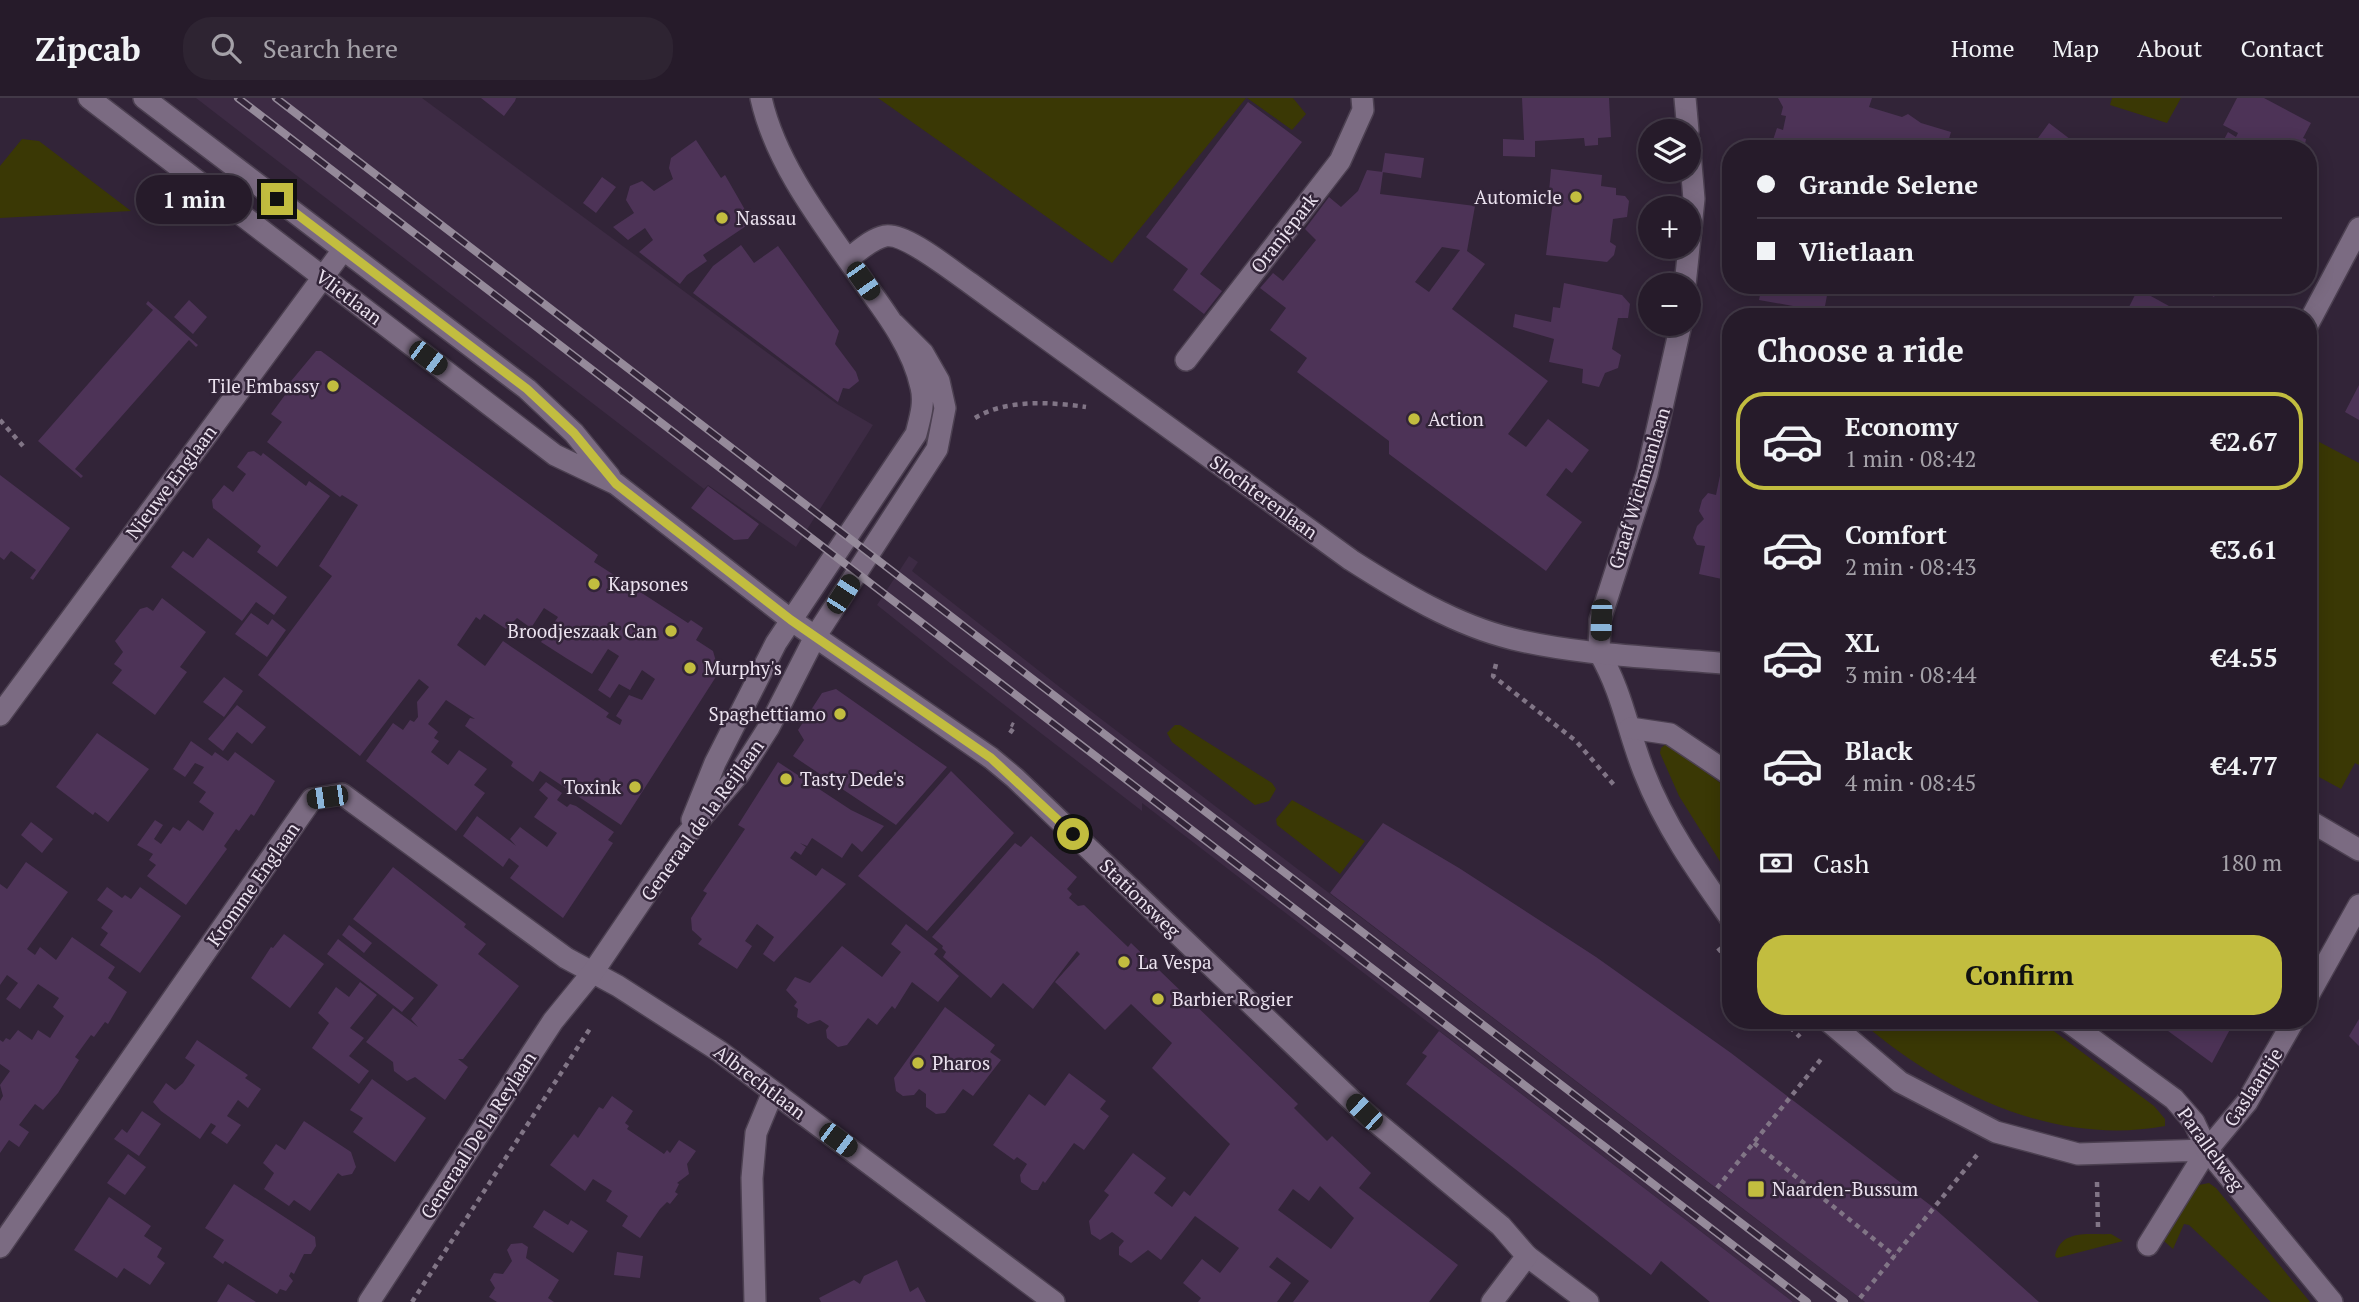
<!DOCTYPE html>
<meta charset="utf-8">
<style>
body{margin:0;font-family:"PT Serif",serif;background:#2e2432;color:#f1f3f6;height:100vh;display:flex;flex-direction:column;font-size:26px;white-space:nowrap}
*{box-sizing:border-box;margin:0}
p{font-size:23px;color:#a4a1a8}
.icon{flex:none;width:38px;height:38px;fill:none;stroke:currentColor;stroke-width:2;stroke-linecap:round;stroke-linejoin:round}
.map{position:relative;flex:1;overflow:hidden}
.sheet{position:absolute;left:1722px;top:210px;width:595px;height:721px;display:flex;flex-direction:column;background:#261b2a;border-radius:28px;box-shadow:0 4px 18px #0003,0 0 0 2px #423947}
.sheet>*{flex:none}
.top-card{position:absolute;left:1722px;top:42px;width:595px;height:154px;border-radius:28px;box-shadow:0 4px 18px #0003,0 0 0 2px #423947;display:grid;align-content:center;height:154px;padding:0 35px;background:#261b2a}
.controls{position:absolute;left:1638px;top:21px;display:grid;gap:14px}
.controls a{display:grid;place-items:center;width:63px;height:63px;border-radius:50%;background:#261b2a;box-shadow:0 4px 18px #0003,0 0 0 2px #423947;font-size:35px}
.end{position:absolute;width:32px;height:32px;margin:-16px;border:9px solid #c2bd3f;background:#111;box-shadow:0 0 0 4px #111}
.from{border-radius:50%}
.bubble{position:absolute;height:49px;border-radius:24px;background:#261b2a;box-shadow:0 4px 18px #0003,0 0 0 2px #423947;font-size:23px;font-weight:600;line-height:49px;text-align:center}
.car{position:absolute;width:21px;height:42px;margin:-21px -10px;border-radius:9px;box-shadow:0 0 5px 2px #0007;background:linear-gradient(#222 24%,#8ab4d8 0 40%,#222 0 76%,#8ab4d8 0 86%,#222 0)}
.top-card b{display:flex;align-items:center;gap:24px;height:66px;font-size:26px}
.top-card b+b{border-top:2px solid #423947}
.top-card i{width:18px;height:18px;background:#f1f3f6}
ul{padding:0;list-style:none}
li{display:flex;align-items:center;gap:21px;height:98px;margin:0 14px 10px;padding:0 21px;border:4px solid transparent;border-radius:28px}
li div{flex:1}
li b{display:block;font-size:26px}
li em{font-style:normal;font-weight:600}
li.active{border-color:#c2bd3f}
li>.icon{width:63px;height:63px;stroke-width:1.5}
h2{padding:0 35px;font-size:32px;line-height:84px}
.pay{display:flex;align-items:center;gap:18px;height:77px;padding:0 35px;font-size:26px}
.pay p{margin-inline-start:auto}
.button{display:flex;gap:14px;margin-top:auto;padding:14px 35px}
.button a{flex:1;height:80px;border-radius:28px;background:#c2bd3f;color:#111;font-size:28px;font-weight:600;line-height:80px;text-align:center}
header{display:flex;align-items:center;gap:42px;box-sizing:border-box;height:98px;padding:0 35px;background:#261b2a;border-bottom:2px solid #423947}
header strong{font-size:33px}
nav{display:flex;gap:38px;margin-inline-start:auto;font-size:24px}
.search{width:490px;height:63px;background:#2e2432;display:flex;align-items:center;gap:18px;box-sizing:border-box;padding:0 24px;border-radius:28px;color:#a4a1a8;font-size:26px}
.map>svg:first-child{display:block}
.built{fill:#3d2b44}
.green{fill:#3a3805}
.building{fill:#4d3357;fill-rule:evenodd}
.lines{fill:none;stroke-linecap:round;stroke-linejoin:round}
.service-casing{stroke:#4c4051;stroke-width:24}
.minor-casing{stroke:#4c4051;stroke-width:24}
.tertiary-casing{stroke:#4c4051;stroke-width:24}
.path{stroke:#817586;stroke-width:4.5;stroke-dasharray:5 5;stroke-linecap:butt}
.service{stroke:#7b6b82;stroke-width:21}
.minor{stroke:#7b6b82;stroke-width:21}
.tertiary{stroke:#7b6b82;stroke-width:21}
.rail-casing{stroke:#958a9a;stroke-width:8}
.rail{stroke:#322438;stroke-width:5;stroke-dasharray:16;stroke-linecap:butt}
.route{stroke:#c2bd3f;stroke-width:9}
.poi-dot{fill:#c2bd3f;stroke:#322438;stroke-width:2.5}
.labels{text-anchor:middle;stroke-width:5;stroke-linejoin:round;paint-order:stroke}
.poi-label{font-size:19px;fill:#ebe2ef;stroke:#322438;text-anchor:start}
.street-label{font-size:19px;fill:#ebe2ef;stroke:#322438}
</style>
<header>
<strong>Zipcab</strong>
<div class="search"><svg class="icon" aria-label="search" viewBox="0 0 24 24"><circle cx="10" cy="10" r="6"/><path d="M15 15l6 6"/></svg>Search here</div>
<nav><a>Home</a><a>Map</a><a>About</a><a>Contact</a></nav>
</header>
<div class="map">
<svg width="2359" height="1204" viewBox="0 0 2359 1204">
<rect width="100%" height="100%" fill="#322438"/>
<path class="built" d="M196,0H422L837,306L873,327L796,449L708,387L704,391Z
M909,458L918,464L912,473L1071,598L1865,1204H1793L1142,705V713L950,565L877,507Z"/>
<path class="green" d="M878,0H1246L1112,165Z
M1247,0H1293L1306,16L1292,32Z
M2112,0H2181L2167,25L2110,7Z
M22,41L39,43L131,113L0,120V68Z
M2308,338L2359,365V667L2355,665L2341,691L2308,673Z
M1175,627H1180L1272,685L1276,691L1269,703L1255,707L1172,644L1167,635Z
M1667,645L1731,693V781L1679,698L1660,655L1661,650Z
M1292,702L1365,743L1340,776L1277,727L1276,721Z
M1859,922H2039L2154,1008L2165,1021V1028C2053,1049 1941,993 1859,922Z
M2209,1085L2216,1090L2310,1204H2271L2189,1127L2184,1126L2173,1151L2164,1143L2194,1088Z
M2111,1136L2123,1143L2057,1160L2055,1158C2061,1131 2088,1137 2111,1136Z"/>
<path class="building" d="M481,0H516L515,3L504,18Z
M1522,0H1609L1611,39L1598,40V47L1585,48L1584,40L1535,43V59L1503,58V41L1524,42Z
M1778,0H1872L1869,9L1902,19L1908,16L1921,25L1951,34L1946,51H1877L1879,45L1868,42L1865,51H1770L1777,30L1783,32L1786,18L1781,17L1783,9Z
M2237,0H2264L2311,25L2303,40L2306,41L2304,51H2227L2221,47L2228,34L2236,39L2238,35L2223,27Z
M1248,4L1302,44L1200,176L1222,193L1204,216L1173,192L1188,171L1146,139Z
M2049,25L2083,51H2030Z
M2167,40L2187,51H2162Z
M696,42L721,80L725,77L752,124L703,157L707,163L687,177L680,186L639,154L653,142L645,130L628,142L613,129L634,115L626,102L630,88L642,83L654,93L673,81L669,70L671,60Z
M1385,55L1424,60L1421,80L1382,74Z
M1551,71L1602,77L1601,88L1616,90V97L1625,98L1629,103L1627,119L1613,121L1610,144L1616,148L1614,157L1607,164L1546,157L1554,95L1549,94Z
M1367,72L1383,74L1380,96L1475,108L1467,153L1485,166L1452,211L1548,283L1508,336L1526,349L1548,321L1589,352L1572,375L1566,370L1546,397L1582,424L1546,473L1389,356V343L1297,274L1307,260L1270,232L1286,210L1260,190L1273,175L1283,183L1316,142L1305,131L1329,99L1341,109L1358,93ZM1442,149L1460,152L1429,194L1415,184Z
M602,79L616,89L596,115L583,105Z
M741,147L754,165L778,148L839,233L835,246L856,274L859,283L849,291L843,290L838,304L693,195L713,168Z
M1564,185L1622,197L1630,206L1628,220H1618L1612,251L1621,257L1618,270L1605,275L1599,289L1582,285L1583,271L1549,264L1554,241L1513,229L1515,216L1551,224L1553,209L1560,210Z
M1762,187H1829L1825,208L1850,212L1849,219L1791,218L1793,208L1759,202Z
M2194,187H2220L2214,199Z
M2138,191L2189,219H2136L2139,214L2129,209Z
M189,202L207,219L193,236L174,219Z
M148,203L198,247L196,249L189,242L75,371L83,378L81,380L38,343L153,212L146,206Z
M316,253H321L598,457L594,464L688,525L691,522L703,530L696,542L713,553L719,574L621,727L540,673L533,684L511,668L513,664L465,628L470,620L475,621L446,602L428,626L438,634L434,640L439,643L431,654L448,667L459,652L487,671L474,687L485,695L456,733L366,663L393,625L403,632L410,622L414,624L418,619L417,604L429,589L419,581L360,658L258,577L332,478L319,468L358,407L342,397L340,399L267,344L282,324L271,316L285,297L282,294ZM544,510L558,519L541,544L566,560L592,576L608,551L619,558L598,592L610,600L619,586L630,592L642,572L655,581L642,602L629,597L616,618L622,622L620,627L606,619L609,615L503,543L485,568L457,547L476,519L480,522L484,516L506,531L517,520L531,530Z
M2359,287V322L2345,314Z
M254,353L261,358L263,355L306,388L309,383L330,398L277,469L257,454L261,448L213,410L212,402L224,387L233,394L246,376L237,369L248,354Z
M1722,368L1731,370V483L1699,476L1705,448L1697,447L1693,440L1697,428L1704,421L1699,413L1702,402L1708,395L1716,397Z
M0,377L70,430L33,482L30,480L36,472L11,453L4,462L0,459Z
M708,388L759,426L748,441L734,442L691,410Z
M208,440L287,499L274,517L256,504L242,523L171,469L183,453L193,460Z
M162,500L206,534L180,569L187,574L155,617L112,585L122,572L114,566L123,554L115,543L140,511L147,509L153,513Z
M251,515L268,527L272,521L286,532L267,559L235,536Z
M224,579L243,593L224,619L203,604Z
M836,591L947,669L896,727L793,658L804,642L798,632L822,595Z
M237,607L266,629L252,646L237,634L223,653L208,641Z
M97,635L149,671L108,724L95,714L93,717L56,689Z
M191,643L212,658L215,654L228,663L235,654L275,683L254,718L251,716L239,733L236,731L224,748L227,751L186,807L147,778L156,767L149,762L153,756L137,747L155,722L163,727L154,741L161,746L173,729L180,733L188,722L203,733L214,715L199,704L206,694L193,685L204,669L195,665L185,679L173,671Z
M778,664L851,712L884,728L862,754L852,745L842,760L812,740L807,748L800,745L806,749L801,757L795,753L790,760L816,778L822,770L846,786L774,864L763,856L774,839L757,826L745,843L752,848L737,871L698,846L702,841L692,832L691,820L707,795L703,793L745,731L738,727Z
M951,673L1014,735L927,833L858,778Z
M546,684L562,695L557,702L567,709L570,706L576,708L614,734L608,742L613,745L563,820L510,780L519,768L509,760L503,769L463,738L477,718L516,748L510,741L520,729L547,749L557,735L534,719L548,700L539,692Z
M31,724L53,741L42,755L21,737Z
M1383,725L1459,770L1596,859L1731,955L1934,1110L2039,1204H1865L1330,795Z
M1031,738L1077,779L1067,791L1072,796L1069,800L1078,808L1084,807L1128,849L1131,845L1298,1006L1294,1010L1327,1043L1332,1038L1371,1075L1359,1090L1458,1167L1429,1204H1293L1309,1183L1277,1159L1269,1169L1291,1185L1277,1204H1198L1201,1200L1183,1185L1202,1161L1220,1175L1239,1150L1195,1118L1161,1162L1148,1152L1131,1165L1119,1157V1149L1124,1143L1112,1134L1100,1142L1091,1136L1089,1123L1109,1097L1104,1093L1133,1055L1166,1080L1154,1095L1172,1109L1184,1093L1190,1098L1230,1046L1152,970L1172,945L1131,906L1105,932L1055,884L1080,856L1077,853L1033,911L1003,885L991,900L943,859L946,854L942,850L943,848L932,839L1015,745L1021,749ZM1320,1088L1354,1120L1331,1151L1278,1112L1293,1091L1309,1103Z
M26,764L68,794L27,851L35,857L40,849L56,862L72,839L115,869L108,880L127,894L108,926L105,924L94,939L91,937L75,959L79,962L58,995L43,1012L35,1006L19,1027L29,1034L19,1049L9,1042L0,1055V1003L3,998L0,987L10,973L0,966V942L3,944L6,940L10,942L18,932L32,942L38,932L50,940L64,918L53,909L59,900L38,886L20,911L6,901L18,885L7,877L0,887V786L7,791Z
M393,769L466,826L464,829L486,846L478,856L519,888L463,961H458L468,969L445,1002L415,979L407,983L394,973L393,964L366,944L393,910L418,929L411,921L438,887L353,821Z
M107,789L122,800L125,797L131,801L140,789L181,818L140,875L100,847L108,835L101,830L113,813L97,802Z
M906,826L938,851L934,856L959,878L938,904L912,884L895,911L892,908L877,927L868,920L847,947L838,949L827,940L826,932L829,928L820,922L808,926L797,919L798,911L794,908L797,904L786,892L795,879L810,885L842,848L882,879L901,854L891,846Z
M349,827L372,845L364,855L342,837Z
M284,836L324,866L290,910L251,880L271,849L273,850Z
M338,841L414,900L402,914L327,856Z
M360,884L377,897L350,930L364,940L349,958L369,973L359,986L312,950L329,925L318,915L336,889L349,899Z
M945,909L995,947L990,954L1001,962L973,998L963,991L945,1015L936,1016L926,1009V996L919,991L914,997L903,998L896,993L894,980Z
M2359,921V948L2349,938Z
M2153,922H2235L2212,965Z
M1439,933L1793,1204H1710L1661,1163L1651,1177L1406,986L1427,958L1422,955Z
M197,942L248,977L245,980L261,991L248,1010L238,1002L227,1018L241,1027L227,1046L211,1035L216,1028L211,1025L200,1041L161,1013L153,1004L166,985L175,992L183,985L195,967L185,960Z
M1069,975L1106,1003L1100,1011L1109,1018L1084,1052L1074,1045L1045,1085L1043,1083L1038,1092H1032L1021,1084L1020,1077L1027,1066L1017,1059L1014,1062L993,1047L1029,996L1045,1008Z
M372,981L426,1020L395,1064L353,1034L363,1020L350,1012Z
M612,998L633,1013L625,1025L629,1028L627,1031L664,1056L667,1052L670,1055L679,1042L696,1053L687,1066L689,1076L677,1085L679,1086L675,1094L678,1096L670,1106L667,1104L660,1111L640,1140L622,1128L628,1118L606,1103L612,1093L593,1081L585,1093L550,1067L574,1036L578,1040L599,1009L603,1011Z
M142,1013L161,1026L139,1058L114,1041L122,1031L127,1035Z
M304,1023L351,1054L356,1069L352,1076L342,1078L338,1075L310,1113L294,1102L289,1108L264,1091L274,1075L263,1065L276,1046L285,1052Z
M128,1056L146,1069L125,1097L107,1085Z
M234,1086L315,1139L316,1148L311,1156H304L294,1176L291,1174L289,1178L293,1183L286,1193L280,1191L277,1196L225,1163L223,1166L213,1159L224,1142L205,1130Z
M109,1099L151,1128L144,1138L162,1150L157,1159L165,1165L150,1187L124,1170L117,1180L74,1152Z
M544,1112L568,1127L571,1122L588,1133L573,1155L533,1129Z
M522,1145L528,1149L526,1160L559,1182L548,1200L554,1204H497L489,1199L495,1190L490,1182L494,1175L503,1176L512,1163L507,1152L511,1146Z
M617,1154L643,1158L640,1180L614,1177Z
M897,1162L910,1194L918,1189L926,1204H821L819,1200L854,1182L860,1186L864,1178Z
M228,1186L256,1204H217Z"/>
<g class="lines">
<g class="service-casing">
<path id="service" d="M1186,262L1340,63L1363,12L1362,0
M1599,554C1623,596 1627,631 1644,674C1665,728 1697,773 1731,821
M1827,922L1900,984L1996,1034L2078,1056L2207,1052
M2148,1147L2207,1052
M1527,1158L1588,1204"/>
</g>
<g class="minor-casing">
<path id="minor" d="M89,0L555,357L616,386L791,522L991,660L1015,680L1364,1014L1501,1128L1527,1158L1492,1204
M144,0L527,291L574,335L610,379
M1685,0L1688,33
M1685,187L1694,101L1689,43
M2308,226L2359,130
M1599,554L1600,522L1647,376L1681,226
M0,617L343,152
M1630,630L1670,636L1731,677
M2308,898L2359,807
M2066,922L2174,1001L2194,1024L2207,1052L2332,1204
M2207,1052L2247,1004L2294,922
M0,1149L312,701L342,696L566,860L618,888L719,953L1054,1204
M755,1204L752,1080L756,1035L773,994"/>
</g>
<g class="tertiary-casing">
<path id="tertiary" d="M848,161C859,153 871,141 885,138C905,134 952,173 970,185L1351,462C1401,494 1455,527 1513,541C1584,558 1659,559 1731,566
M692,722L715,665L776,545L916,336C920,320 925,305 921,289C913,251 887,216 865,186C826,130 776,68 761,0
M2308,722L2359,752
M369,1204L553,923L593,874L684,740L739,676L769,629L815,539L937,351L945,310L939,283L923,255L894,226"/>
</g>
<path class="path" d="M975,320C1006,301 1051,304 1086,309
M0,322L23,348
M1496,566L1493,578L1576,643L1614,687
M1010,635L1015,628L1011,626
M1718,850L1731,866
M1783,922L1800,939
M1754,1045L1895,1158
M2097,1084L2098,1129
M1717,1090L1822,960
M1860,1200L1977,1057
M412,1204L591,929"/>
<use href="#service" class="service"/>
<use href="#minor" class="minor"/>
<use href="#tertiary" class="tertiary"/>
<g class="rail-casing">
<path id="rail" d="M238,0L1807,1204
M276,0L1844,1204"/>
</g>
<use href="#rail" class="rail"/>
</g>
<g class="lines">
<path class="route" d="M277,101L527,291L574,335L616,386L791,522L991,660L1073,736"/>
</g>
<g class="poi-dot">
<circle cx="1576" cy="99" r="7"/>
<circle cx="722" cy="120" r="7"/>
<circle cx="333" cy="288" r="7"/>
<circle cx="1414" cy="321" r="7"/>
<circle cx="594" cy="486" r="7"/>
<circle cx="671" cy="533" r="7"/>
<circle cx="690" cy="570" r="7"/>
<circle cx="840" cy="616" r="7"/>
<circle cx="786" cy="681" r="7"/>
<circle cx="635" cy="689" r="7"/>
<circle cx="1124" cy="864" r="7"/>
<circle cx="1158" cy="901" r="7"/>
<circle cx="918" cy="965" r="7"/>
<rect x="1747" y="1082" width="18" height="18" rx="3.5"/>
</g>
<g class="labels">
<g class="poi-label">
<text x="1562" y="106" text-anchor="end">Automicle</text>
<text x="736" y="127">Nassau</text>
<text x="319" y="295" text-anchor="end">Tile Embassy</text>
<text x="1428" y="328">Action</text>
<text x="608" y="493">Kapsones</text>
<text x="657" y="540" text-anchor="end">Broodjeszaak Can</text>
<text x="704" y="577">Murphy's</text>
<text x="826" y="623" text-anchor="end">Spaghettiamo</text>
<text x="800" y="688">Tasty Dede's</text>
<text x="621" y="696" text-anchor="end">Toxink</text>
<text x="1138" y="871">La Vespa</text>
<text x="1172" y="908">Barbier Rogier</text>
<text x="932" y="972">Pharos</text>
<text x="1772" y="1098">Naarden-Bussum</text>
</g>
<g class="street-label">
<text transform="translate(1284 135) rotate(-52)" y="7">Oranjepark</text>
<text transform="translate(349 199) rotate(37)" y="7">Vlietlaan</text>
<text transform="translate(171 384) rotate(-53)" y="7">Nieuwe Englaan</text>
<text transform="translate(1639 390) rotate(-73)" y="7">Graaf Wichmanlaan</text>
<text transform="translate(1264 399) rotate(36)" y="7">Slochterenlaan</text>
<text transform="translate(702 722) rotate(-54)" y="7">Generaal de la Reijlaan</text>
<text transform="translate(253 786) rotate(-55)" y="7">Kromme Englaan</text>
<text transform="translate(1140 800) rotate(44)" y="7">Stationsweg</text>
<text transform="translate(760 984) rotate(37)" y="7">Albrechtlaan</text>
<text transform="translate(2253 989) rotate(-57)" y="7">Gaslaantje</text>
<text transform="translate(478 1037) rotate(-57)" y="7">Generaal De la Reylaan</text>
<text transform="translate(2211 1051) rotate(54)" y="7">Parallelweg</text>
</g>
</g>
</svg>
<div class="controls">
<a><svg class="icon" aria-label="layers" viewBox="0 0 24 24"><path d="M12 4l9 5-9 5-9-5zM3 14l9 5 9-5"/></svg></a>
<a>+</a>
<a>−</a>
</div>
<i class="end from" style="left:1073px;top:736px"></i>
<i class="end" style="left:277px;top:101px"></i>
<div class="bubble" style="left:136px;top:77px;width:116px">1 min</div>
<i class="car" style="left:863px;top:183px;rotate:145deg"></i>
<i class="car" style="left:428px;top:260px;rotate:127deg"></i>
<i class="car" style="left:843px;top:496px;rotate:33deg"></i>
<i class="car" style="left:1601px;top:522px;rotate:182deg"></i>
<i class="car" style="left:327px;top:699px;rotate:262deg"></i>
<i class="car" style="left:1364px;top:1014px;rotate:314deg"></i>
<i class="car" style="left:838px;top:1042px;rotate:127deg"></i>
<div class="top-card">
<b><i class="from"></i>Grande Selene</b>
<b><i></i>Vlietlaan</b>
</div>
<section class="sheet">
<h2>Choose a ride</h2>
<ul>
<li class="active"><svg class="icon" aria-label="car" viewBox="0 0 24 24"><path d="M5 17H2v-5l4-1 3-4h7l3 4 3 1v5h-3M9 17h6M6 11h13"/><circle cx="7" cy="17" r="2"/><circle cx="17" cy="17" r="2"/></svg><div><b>Economy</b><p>1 min · 08:42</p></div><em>€2.67</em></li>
<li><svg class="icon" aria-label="car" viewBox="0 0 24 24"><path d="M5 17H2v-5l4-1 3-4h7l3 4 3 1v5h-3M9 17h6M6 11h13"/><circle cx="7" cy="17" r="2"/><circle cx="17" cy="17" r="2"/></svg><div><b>Comfort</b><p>2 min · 08:43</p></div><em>€3.61</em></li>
<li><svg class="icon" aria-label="car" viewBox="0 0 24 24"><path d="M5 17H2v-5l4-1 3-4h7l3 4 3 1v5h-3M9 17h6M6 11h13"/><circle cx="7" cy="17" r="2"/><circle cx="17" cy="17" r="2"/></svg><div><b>XL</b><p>3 min · 08:44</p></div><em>€4.55</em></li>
<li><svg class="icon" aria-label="car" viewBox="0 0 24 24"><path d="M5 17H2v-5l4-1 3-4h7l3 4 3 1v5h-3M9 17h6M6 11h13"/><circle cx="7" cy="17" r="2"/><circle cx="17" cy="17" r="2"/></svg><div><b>Black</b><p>4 min · 08:45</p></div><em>€4.77</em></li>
</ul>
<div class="pay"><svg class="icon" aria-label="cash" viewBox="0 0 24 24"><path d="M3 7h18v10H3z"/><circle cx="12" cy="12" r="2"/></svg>Cash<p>180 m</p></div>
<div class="button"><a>Confirm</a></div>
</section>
</div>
